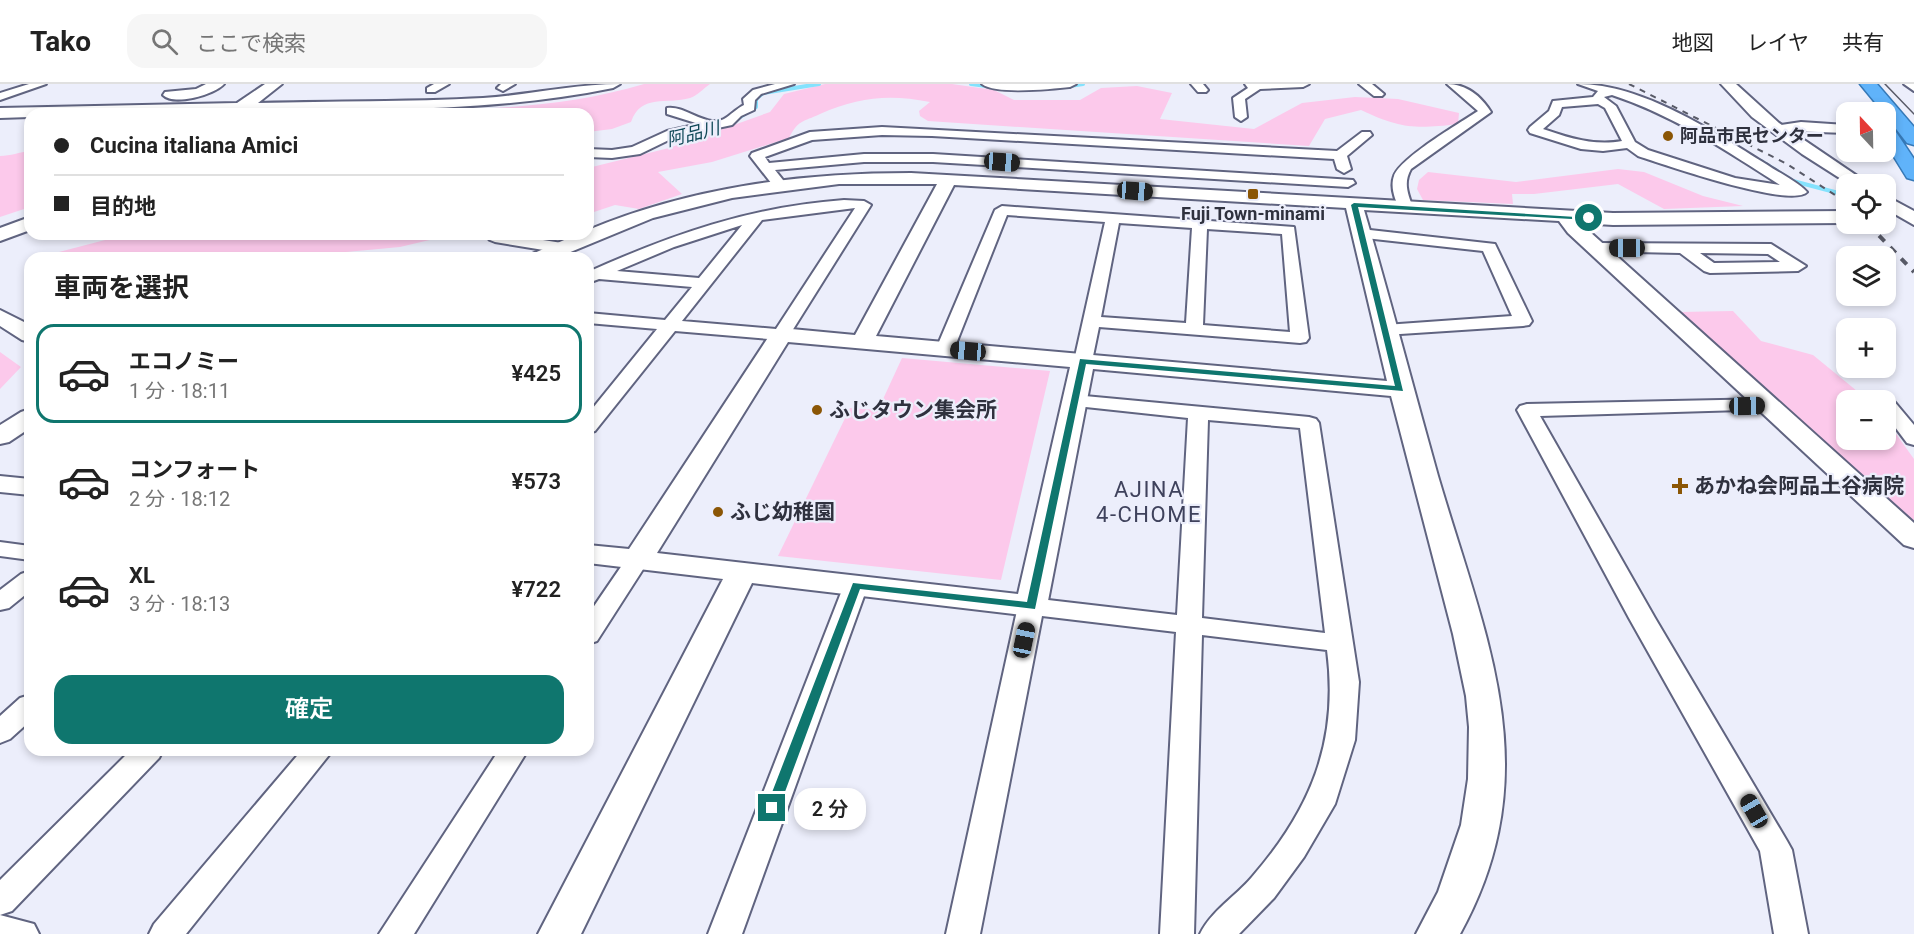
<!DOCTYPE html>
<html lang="ja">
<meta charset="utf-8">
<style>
body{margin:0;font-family:Roboto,"Noto Sans JP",sans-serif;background:#f6f6f6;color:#222;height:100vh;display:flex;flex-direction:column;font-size:22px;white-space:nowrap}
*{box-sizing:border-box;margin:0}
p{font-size:20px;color:#767676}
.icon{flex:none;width:33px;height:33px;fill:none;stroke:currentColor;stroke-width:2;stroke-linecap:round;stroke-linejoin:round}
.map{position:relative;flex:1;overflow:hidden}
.sheet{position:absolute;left:24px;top:168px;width:570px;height:504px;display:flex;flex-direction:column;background:#fff;border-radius:18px;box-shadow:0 3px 9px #0003}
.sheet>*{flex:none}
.banner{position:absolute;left:24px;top:24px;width:570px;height:132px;border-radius:18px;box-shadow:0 3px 9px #0003;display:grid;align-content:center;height:132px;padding:0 30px;background:#fff}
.needle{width:39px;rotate:338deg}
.fabs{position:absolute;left:1836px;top:18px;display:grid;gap:12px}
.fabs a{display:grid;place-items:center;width:60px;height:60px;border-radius:12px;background:#fff;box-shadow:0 3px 9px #0003;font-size:30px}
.end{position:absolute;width:27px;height:27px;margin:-14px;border:8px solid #0f766e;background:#fff;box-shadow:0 0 0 3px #fff}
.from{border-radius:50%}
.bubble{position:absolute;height:42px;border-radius:18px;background:#fff;box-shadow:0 3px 9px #0003;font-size:20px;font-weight:600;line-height:42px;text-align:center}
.car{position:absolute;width:18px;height:36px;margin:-18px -9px;border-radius:8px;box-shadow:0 0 4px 2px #0007;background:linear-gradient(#222 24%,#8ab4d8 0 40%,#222 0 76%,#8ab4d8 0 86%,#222 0)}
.banner b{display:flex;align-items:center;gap:21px;height:57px;font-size:22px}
.banner b+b{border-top:2px solid #e0e0e0}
.banner i{width:15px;height:15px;background:#222}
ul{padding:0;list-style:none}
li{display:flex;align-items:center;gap:18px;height:99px;margin:0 12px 9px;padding:0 18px;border:3px solid transparent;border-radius:18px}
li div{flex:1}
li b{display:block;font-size:22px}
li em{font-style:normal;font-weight:600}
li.selected{border-color:#0f766e}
li>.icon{width:54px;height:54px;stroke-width:1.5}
h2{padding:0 30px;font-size:27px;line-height:72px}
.button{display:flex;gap:12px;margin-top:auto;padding:12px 30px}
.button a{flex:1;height:69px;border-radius:18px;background:#0f766e;color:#fff;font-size:24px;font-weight:600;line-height:69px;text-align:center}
header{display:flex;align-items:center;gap:36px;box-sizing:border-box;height:84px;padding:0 30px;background:#fff;border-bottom:2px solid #e0e0e0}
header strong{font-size:28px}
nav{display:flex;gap:33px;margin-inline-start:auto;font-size:21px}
.search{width:420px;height:54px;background:#f6f6f6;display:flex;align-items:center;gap:15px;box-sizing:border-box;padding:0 21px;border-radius:18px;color:#767676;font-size:22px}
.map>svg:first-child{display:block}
.green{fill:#fcc9eb}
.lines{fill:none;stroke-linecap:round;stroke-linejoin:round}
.stream{stroke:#84e2fd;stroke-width:4}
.minor-casing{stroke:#606480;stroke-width:4}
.tertiary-casing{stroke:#606480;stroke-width:4}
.trunk-casing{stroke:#3679b7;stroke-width:3}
.minor{fill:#fff;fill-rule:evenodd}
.tertiary{fill:#fff;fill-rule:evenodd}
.trunk{fill:#60b3fa;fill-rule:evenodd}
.tram{stroke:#585a67;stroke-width:1.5}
.rail-far1{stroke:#585a67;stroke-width:2;stroke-dasharray:6 6;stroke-linecap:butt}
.rail{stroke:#585a67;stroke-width:4;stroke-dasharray:8 8;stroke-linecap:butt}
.route{fill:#0f766e}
.poi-dot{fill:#8b5605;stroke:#eceefb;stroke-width:2}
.labels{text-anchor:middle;stroke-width:4.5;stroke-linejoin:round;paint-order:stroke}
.far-water-label{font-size:18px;font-style:italic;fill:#104857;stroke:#eceefb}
.far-poi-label{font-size:18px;font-weight:bold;fill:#2f313e;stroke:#eceefb;text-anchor:start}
.poi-label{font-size:21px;font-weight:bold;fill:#2f313e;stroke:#eceefb;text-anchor:start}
.neighbourhood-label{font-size:22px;letter-spacing:1.5px;fill:#3f425c;stroke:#eceefb}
</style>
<header>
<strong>Tako</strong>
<div class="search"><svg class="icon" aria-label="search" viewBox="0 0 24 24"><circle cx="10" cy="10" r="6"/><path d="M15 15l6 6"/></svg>ここで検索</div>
<nav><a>地図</a><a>レイヤ</a><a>共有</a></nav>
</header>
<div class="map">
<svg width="1914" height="850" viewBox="0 0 1914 850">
<rect width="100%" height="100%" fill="#eceefb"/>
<path class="green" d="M644,0H710C704,4 697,12 690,14C667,21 641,9 631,38L612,45L588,48V30H463L472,25C530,23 587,17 644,0Z
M825,0H952L994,6L1014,16H1080L1101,4L1137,2L1172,9L1160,35L1254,45L1302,19L1355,13L1398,15L1459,29L1458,40C1416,45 1401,45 1361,26L1325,35L1309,62L928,37L920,32L919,27L930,18C889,10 859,13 820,30C803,38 798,36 789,54L712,78L658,88L682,110L639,125L615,121L588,130V84L669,64L770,28L784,10Z
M30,67V123L0,133V72C11,72 19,68 30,67Z
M1618,85L1644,88L1703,112L1743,122L1664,125L1618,100L1534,110H1512L1513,120L1423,116L1417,105L1419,96L1428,88L1516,98Z
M128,150H455L400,163L346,168L330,174H36Z
M1733,227L1761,257L1813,271L1868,316H1846V356H1886V336L1914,375V442L1679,228Z
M0,268L21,283L0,305Z
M902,274L1050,287L1001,496L778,472L850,324L878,326Z"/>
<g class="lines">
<path class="stream" d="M971,0L995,3
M1063,3L1083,0
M727,41L756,23V15L763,9L819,0
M1759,76L1793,97L1846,111"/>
<g class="minor-casing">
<path id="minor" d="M29,0H46L0,16V9Z
M434,0H449L435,8H427V4Z
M501,0H515L503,7L497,4Z
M775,0H794L761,10L755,16L754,26L741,32L732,41L675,53L640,70L612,74L588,73V65L612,66L632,63L667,47L699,40L667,30V24C685,21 706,44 724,35C731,31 736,25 744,21L743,15L753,6Z
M982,0H1076L1070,3C1051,5 996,11 982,0Z
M1191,0H1203L1208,6L1206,8H1198Z
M1245,0H1309L1303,3L1260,5L1245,15L1247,33L1241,37L1235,33L1233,14L1248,4Z
M1359,0H1372L1384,10L1382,12H1374Z
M1447,0C1466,0 1481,12 1491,28L1411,85C1403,99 1408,110 1413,124L1406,128L1401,127C1395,117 1390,103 1394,92C1400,74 1460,39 1478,27Z
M1578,0C1642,0 1713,47 1766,80C1779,89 1797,97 1807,108C1791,125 1663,80 1638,72L1627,64L1603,67L1581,65L1530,49L1528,46L1530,43L1549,27L1553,17L1593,13L1598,7ZM1612,11C1673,31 1727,67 1780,101L1735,94L1648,66L1635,58L1616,22L1604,13ZM1598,20L1605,24L1622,57C1594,62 1569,54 1543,45L1559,31L1562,23Z
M1904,0H1914V7Z
M1801,38L1846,41V49L1790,47L1787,54L1783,55L1777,51L1781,41Z
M882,43L1337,67L1362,48H1370L1372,51L1347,72L1351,85L1344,89L1337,85L1334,75L932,52L882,51L812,56L765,73L769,79L864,70H933L1353,96L1355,99L1348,103L933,78H864L775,86L787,101L780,105L775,104L750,72L752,69L810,48Z
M844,116L864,117L871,121L787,255L781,256L675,247L595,347L588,349V330L657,245L588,239V229L665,236L692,203L599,195L588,199V188C673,150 750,123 844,116ZM855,124L776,245L682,237L762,136ZM742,141L699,194L617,187L674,163Z
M1002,122L1294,143L1309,254L1306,258L1300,259L1099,243L1092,277L1090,281H1076L1074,277L1105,138L1007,131L954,265L951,269H939L936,265L995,126ZM1119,139L1192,144L1186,239L1101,233ZM1207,145L1282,150L1290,248L1203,241Z
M1361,145L1495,160L1532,237L1529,241L1523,242L1385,251L1379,250L1376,246L1379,242L1385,241L1512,232L1483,167L1356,153L1353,150L1356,147Z
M489,150H505L562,159L570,164L562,169L495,158L490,156L487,153Z
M1596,159L1771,160L1806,182L1798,187L1710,189L1704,187L1680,169L1590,167L1588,164L1590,161ZM1700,169L1768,170L1780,178L1714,179Z
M1074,311L1309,333L1316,335L1319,339L1359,598L1355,656L1335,720L1304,773L1274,814L1239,850H1200C1211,827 1236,812 1252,793C1311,725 1339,657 1327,566L1202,551L1194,850H1160L1176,548L1042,532L980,850H946L1018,522L1022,516L1031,514L1177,531L1188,334L1067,321L1064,317L1067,313ZM1208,336L1300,344L1325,549L1202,534Z
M1886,314L1893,316L1914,341V361L1907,359L1886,331V316H1879Z
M1769,315L1776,317L1779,321L1776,325L1540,332L1655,534L1787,757L1792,766L1808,850H1774L1760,767L1629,534L1517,326L1520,322L1527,320Z
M0,458L30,462V476L0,472Z
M637,469L645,471L649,476L597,557L588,560V531L629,471Z
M30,487V507L9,524L0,526V506L21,490Z
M856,493L865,495L868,501L742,850H708L844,501L847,495Z
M30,611V637L10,655L0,659V632L20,614Z
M131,666H163L159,674L12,827L0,831V796Z
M302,666H333L186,850H149L154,840Z
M499,666H528L414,850H379Z
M0,831L34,840L39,850H0Z"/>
</g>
<g class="tertiary-casing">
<path id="tertiary" d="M206,0H224C214,11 174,22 163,11L165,8L196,5Z
M265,0H282L258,19C333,17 408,18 483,14C529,11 574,0 620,0L613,4C492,29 367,25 244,28L239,30H30V33L0,34V24L237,19Z
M1721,0H1736L1779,39L1869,100H1849L1802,70L1752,33Z
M911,89L1613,129L1846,127V139L1613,141L1580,139L1914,439V464L1904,461L1568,149L1559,137L1364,126C1390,214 1413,303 1438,392C1485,553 1550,687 1460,850H1416L1438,808L1461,741L1468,695L1469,643L1466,612L1453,550L1391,312L1093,285L1047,522L1042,529L1031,532L752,499L581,850H538L723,495L588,479V461L629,465L773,246L781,244L855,251L937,100H839L732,114L653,134L556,174H529L532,170L578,150H588V146C691,103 800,89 911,89ZM954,101L1346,124L1387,297L876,252ZM788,258L1070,283L1018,510L657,469Z
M1886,112L1914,127V141L1886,125Z
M30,133V146L0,157V144Z
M0,226L30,241V258L22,256L0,242Z
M30,325V344L9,358L0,360V341L21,328Z
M0,392L30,395V411L0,408Z"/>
</g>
<g class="trunk-casing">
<path id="trunk" d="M1860,0H1877L1914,43V61L1907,59L1886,32V28H1883Z
M1886,40L1892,42L1914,75V96L1907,94L1886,60Z"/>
</g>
<use href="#minor" class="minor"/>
<use href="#tertiary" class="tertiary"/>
<use href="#trunk" class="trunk"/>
<path class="tram" d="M1885,0L1914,30"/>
<path class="rail-far1" d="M1629,0L1787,80L1846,118"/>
<path class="rail" d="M1868,140L1914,188"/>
</g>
<path class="route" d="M1354,119L1592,134L1589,136L1358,123L1403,307L1086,280L1035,525L860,505L779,724L777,727H768L766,724L853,499L1027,518L1080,275L1395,302L1351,121Z"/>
<g class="poi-dot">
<circle cx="1668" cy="52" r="6"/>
<rect x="1247" y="104" width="12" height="12" rx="3"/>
<circle cx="817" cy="326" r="6"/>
<path d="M1677 393h6v6h6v6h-6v6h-6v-6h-6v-6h6z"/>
<circle cx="718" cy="428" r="6"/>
</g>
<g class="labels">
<g class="far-water-label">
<text transform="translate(693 50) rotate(-14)" y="6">阿品川</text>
</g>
<g class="far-poi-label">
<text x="1680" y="58">阿品市民センター</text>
<text x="1253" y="136" text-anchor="middle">Fuji Town-minami</text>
</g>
<g class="poi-label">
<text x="829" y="333">ふじタウン集会所</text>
<text x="1694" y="409">あかね会阿品土谷病院</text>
<text x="730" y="435">ふじ幼稚園</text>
</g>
<g class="neighbourhood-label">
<text x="1149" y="413">AJINA<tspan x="1149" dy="25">4-CHOME</tspan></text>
</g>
</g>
</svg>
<div class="fabs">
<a><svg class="needle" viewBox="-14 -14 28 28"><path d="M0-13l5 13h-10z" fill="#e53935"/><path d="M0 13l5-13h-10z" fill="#767676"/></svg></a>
<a><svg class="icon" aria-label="locate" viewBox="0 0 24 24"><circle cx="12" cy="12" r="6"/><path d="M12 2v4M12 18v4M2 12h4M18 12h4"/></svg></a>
<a><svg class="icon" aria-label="layers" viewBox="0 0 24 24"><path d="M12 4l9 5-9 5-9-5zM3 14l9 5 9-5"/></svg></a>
<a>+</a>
<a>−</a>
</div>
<i class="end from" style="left:1589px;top:134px"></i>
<i class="end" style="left:772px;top:724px"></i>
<div class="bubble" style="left:794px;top:704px;width:72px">2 分</div>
<i class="car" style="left:1002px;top:78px;rotate:94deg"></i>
<i class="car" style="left:1135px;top:107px;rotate:94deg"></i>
<i class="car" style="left:1627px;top:164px;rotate:270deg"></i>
<i class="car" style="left:968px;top:267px;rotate:275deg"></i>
<i class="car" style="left:1747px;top:322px;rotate:89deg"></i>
<i class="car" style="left:1024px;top:556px;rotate:12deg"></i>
<i class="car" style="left:1754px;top:727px;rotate:330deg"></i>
<div class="banner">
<b><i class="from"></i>Cucina italiana Amici</b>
<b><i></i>目的地</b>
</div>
<section class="sheet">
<h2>車両を選択</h2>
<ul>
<li class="selected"><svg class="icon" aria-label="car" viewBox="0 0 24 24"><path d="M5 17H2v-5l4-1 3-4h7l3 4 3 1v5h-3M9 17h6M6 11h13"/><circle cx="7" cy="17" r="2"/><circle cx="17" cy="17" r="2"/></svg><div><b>エコノミー</b><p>1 分 · 18:11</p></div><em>¥425</em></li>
<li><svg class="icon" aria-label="car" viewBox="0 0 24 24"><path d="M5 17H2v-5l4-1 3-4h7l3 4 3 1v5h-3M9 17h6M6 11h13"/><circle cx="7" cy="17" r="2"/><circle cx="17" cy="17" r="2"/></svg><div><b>コンフォート</b><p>2 分 · 18:12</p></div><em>¥573</em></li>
<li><svg class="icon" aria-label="car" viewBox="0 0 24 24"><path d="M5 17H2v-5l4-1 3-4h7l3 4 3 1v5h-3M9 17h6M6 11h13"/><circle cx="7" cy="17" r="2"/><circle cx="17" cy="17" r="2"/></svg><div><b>XL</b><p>3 分 · 18:13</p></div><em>¥722</em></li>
</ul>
<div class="button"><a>確定</a></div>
</section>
</div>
